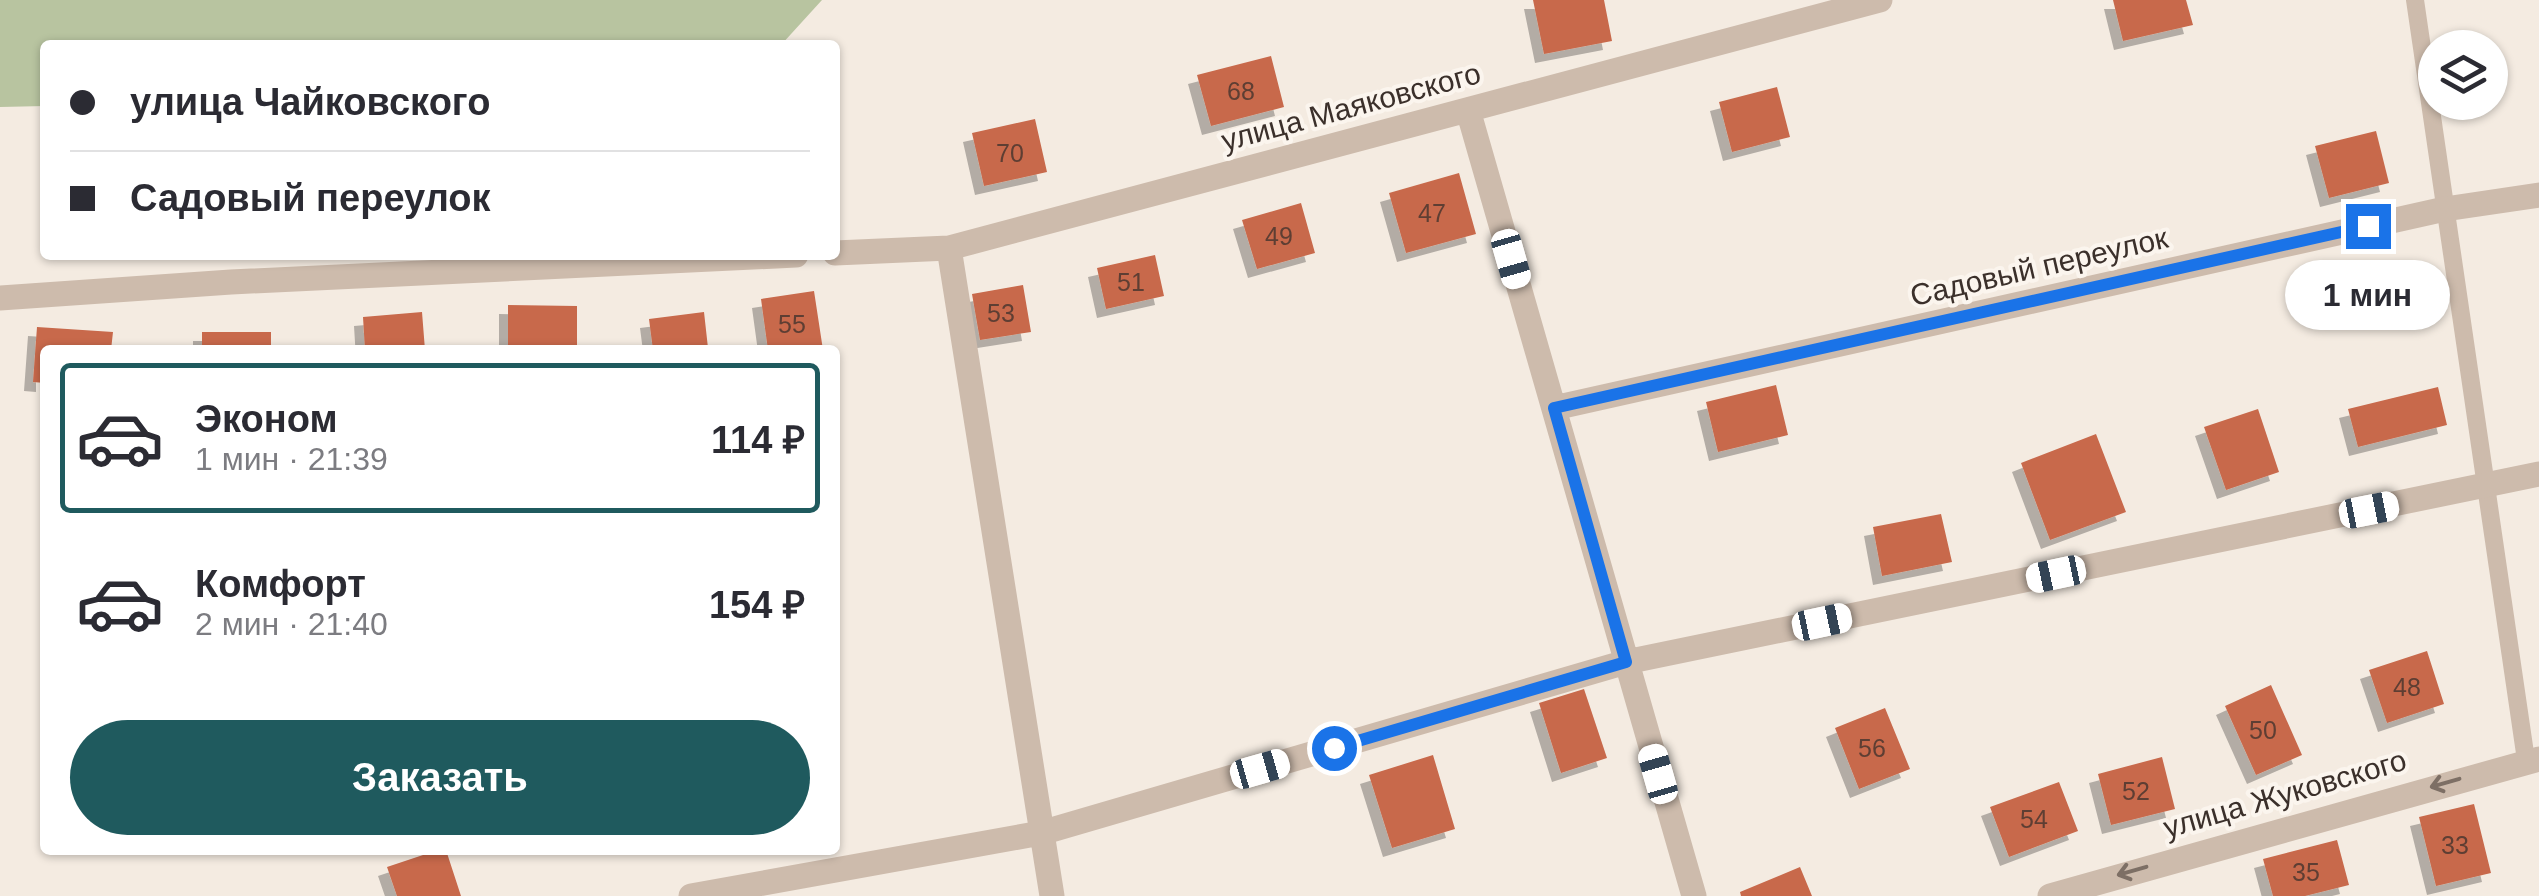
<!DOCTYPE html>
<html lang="ru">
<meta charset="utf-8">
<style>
body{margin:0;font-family:Arial,sans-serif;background:#f7f7f7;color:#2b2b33;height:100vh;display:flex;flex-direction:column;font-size:38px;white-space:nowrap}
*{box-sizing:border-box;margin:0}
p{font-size:32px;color:#7c7c81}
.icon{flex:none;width:55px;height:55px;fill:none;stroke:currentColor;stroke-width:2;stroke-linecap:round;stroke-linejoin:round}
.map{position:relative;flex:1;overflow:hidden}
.panel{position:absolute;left:40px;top:345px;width:800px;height:510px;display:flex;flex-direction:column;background:#fff;border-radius:10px;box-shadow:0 2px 8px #0004}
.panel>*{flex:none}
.top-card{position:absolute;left:40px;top:40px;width:800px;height:220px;border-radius:10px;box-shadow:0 2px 8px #0004;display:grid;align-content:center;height:220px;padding:0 30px;background:#fff}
.tools{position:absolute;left:2418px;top:30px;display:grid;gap:20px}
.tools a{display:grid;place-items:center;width:90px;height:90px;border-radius:50%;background:#fff;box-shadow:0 2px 8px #0004;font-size:50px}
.end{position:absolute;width:45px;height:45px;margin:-22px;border:12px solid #1a73e8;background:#fff;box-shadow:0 0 0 5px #fff}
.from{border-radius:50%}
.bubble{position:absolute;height:70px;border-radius:35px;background:#fff;box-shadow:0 2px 8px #0004;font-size:32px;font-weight:600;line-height:70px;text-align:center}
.car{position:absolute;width:30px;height:60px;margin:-30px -15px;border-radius:12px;box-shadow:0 0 8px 2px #0007;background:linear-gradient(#fff 24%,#345 0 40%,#fff 0 76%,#345 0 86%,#fff 0)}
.top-card b{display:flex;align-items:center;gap:35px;height:95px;font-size:38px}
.top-card b+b{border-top:2px solid #e1e1e2}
.top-card i{width:25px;height:25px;background:#2b2b33}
ul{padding:18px 0 0;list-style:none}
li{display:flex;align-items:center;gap:30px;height:150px;margin:0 20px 15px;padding:0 10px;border:5px solid transparent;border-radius:10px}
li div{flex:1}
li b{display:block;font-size:38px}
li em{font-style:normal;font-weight:600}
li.on{border-color:#1f5a5e}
li>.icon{width:90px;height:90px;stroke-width:1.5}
.cta{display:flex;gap:20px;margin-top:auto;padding:20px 30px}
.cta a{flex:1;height:115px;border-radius:60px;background:#1f5a5e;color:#fff;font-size:40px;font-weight:600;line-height:115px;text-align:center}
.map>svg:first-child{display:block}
.green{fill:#b8c4a0}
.building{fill:#c8694b;filter:url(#shadow)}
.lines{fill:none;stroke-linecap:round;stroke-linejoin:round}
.service{stroke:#cdbbac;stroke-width:18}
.minor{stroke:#cdbbac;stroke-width:25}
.oneway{stroke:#7d6f65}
.route{stroke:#1a73e8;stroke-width:12}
.labels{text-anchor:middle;stroke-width:8;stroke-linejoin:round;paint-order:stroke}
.number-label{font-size:25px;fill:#5e3e33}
.street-label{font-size:30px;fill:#3b302b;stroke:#fbf5ee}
</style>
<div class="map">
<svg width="2539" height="896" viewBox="0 0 2539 896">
<defs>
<filter id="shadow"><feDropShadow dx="-9" dy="9" stdDeviation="0" flood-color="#0004"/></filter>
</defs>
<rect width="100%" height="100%" fill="#f4ebe1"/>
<path class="green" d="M0,0H822L781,45H45V106L0,107Z"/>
<path class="building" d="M1533,0H1604L1612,41L1544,54Z
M2113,0H2186L2193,25L2123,41Z
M1271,56L1284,107L1211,126L1197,75Z
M1777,87L1790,137L1732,152L1719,102Z
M1035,119L1047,172L984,186L972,133Z
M2376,131L2389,183L2329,198L2315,146Z
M1459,173L1476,234L1406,253L1389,193Z
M1301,203L1315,253L1257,269L1242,220Z
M1155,255L1164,296L1106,309L1097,268Z
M1023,285L1031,332L980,340L972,294Z
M814,291L823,350H768L761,299Z
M508,305L577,306V350H508Z
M422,312L425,350H365L363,317Z
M704,312L708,348L653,350L649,319Z
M37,327L113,332L111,350H45V383L33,382Z
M202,332H271V350H202Z
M1776,385L1788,435L1718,452L1706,402Z
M2438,387L2447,425L2358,447L2348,409Z
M2258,409L2279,472L2226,490L2204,427Z
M2096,434L2126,512L2050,540L2021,463Z
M1941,514L1952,562L1882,576L1873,527Z
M2427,651L2444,704L2387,723L2369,670Z
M2271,685L2302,755L2256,775L2225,706Z
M1584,689L1607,758L1561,773L1539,703Z
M1885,708L1910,769L1859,789L1835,728Z
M1433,755L1455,829L1392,848L1369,775Z
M2162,757L2175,809L2111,825L2098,774Z
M2059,782L2078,831L2009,857L1990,807Z
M2474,804L2491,873L2436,886L2419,817Z
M2337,840L2349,885L2305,896H2273L2263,859Z
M438,850H446L461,896H397L387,867Z
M1800,867L1812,896H1741L1740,892Z"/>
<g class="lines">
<path class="service" d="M2415,0L2526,760"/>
<path class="minor" d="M1468,110L1694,896
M949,248L1052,896
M835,253L949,248L1880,0
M0,298L231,282L796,255
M1554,408L2445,209L2539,195
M691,896L1041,833L1626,662L2539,474
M2050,896L2539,759"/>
</g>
<defs><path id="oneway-shaft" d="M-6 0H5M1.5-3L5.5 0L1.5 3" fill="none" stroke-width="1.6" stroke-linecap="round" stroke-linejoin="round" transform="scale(2.5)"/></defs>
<g class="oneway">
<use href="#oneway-shaft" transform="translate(2445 783) rotate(164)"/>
<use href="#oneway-shaft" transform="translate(2132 871) rotate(164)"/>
</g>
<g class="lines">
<path class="route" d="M1334,748L1626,662L1554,408L2368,226"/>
</g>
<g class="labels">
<g class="number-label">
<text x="1241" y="100">68</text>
<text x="1010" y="162">70</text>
<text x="1432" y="222">47</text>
<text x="1279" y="245">49</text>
<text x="1131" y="291">51</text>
<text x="1001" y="322">53</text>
<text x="792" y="333">55</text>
<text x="2407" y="696">48</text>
<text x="2263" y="739">50</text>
<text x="1872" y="757">56</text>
<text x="2136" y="800">52</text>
<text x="2034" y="828">54</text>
<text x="2455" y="854">33</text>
<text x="2306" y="881">35</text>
</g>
<g class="street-label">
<text transform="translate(1351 107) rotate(-15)" y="10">улица Маяковского</text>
<text transform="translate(2039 267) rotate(-13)" y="10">Садовый переулок</text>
<text transform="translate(2285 794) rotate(-16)" y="10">улица Жуковского</text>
</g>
</g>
</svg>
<div class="tools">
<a><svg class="icon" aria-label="layers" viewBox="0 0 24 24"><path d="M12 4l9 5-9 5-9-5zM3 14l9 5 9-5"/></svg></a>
</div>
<i class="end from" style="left:1334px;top:748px"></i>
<i class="end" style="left:2368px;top:226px"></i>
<div class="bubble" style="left:2285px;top:260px;width:165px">1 мин</div>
<i class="car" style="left:1511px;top:259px;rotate:164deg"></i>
<i class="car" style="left:2369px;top:510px;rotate:79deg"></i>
<i class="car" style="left:2056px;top:574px;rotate:258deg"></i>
<i class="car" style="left:1822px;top:622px;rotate:78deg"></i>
<i class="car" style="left:1260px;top:769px;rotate:74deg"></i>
<i class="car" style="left:1658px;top:774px;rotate:344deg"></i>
<div class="top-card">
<b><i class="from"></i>улица Чайковского</b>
<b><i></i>Садовый переулок</b>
</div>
<section class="panel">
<ul>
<li class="on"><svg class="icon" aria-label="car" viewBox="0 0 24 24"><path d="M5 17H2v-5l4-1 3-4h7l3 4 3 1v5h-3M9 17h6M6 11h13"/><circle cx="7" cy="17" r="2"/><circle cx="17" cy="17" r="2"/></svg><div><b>Эконом</b><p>1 мин · 21:39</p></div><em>114 ₽</em></li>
<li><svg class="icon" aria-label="car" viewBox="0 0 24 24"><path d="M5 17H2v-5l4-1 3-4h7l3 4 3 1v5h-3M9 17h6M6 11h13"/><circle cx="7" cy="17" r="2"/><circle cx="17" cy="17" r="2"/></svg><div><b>Комфорт</b><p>2 мин · 21:40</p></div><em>154 ₽</em></li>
</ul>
<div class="cta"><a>Заказать</a></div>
</section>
</div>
